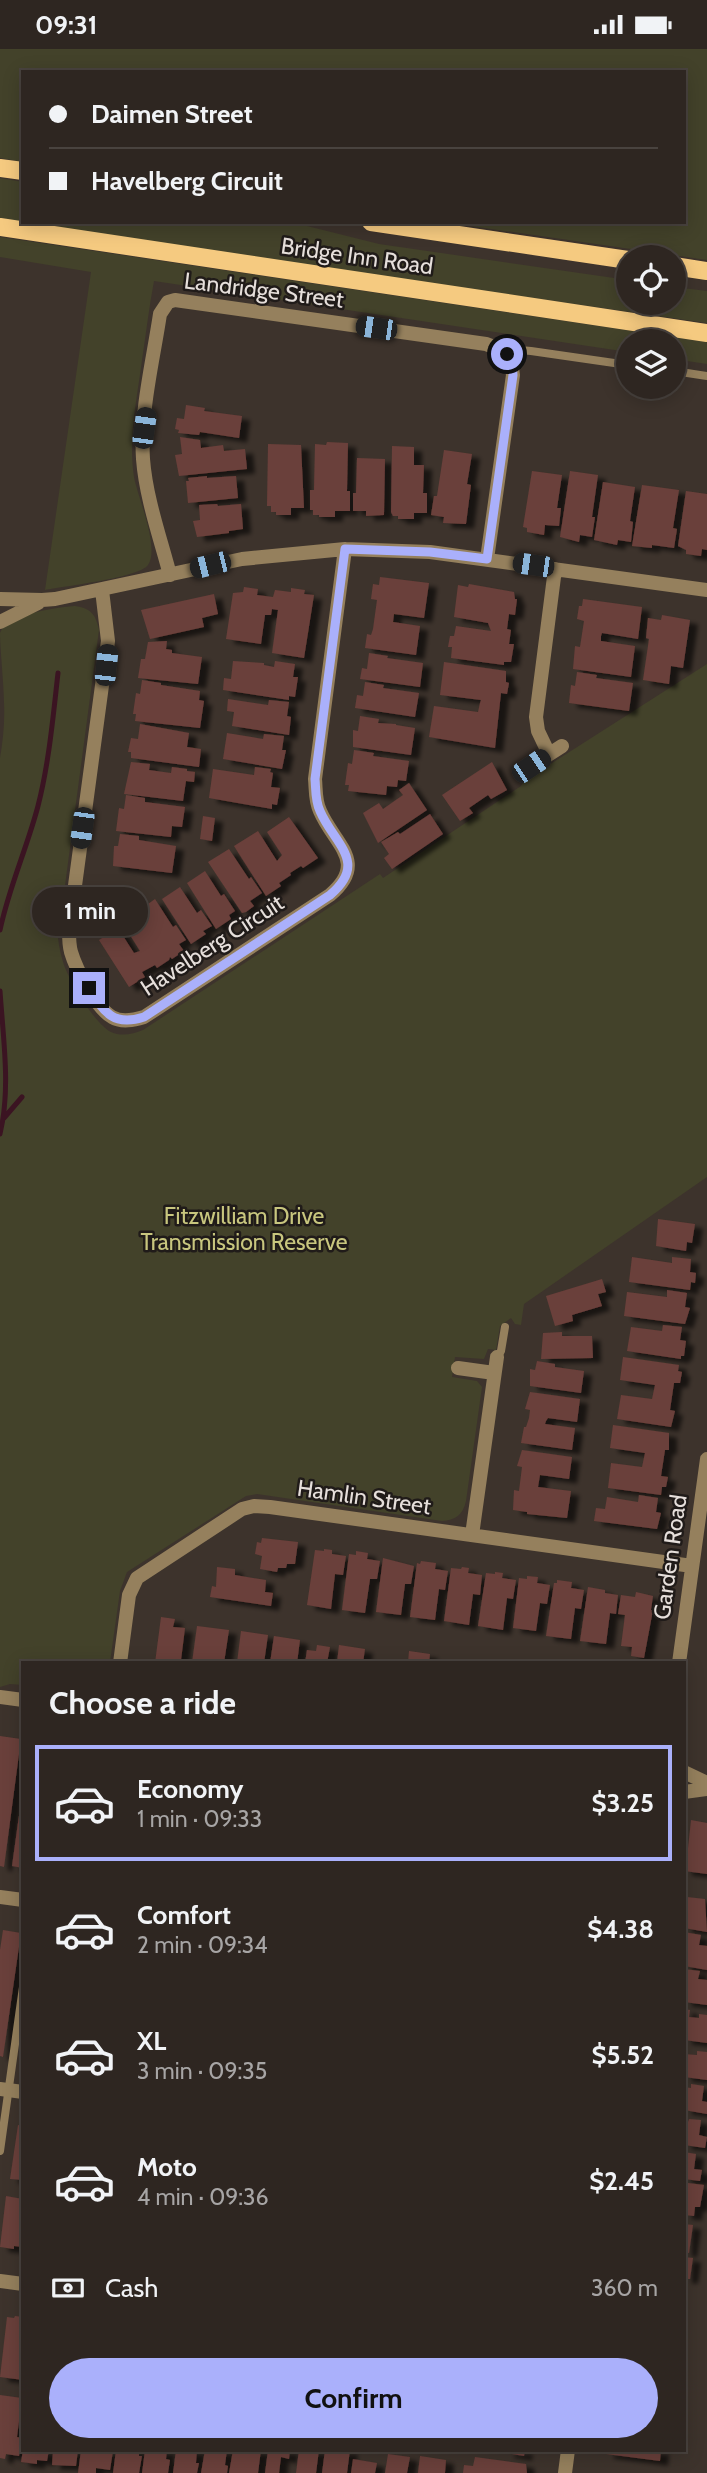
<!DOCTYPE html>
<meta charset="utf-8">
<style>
body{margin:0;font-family:Cabin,sans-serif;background:#362e2a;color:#f1f3f6;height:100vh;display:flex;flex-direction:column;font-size:26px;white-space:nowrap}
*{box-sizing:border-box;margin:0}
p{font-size:23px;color:#a7a5a5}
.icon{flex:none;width:38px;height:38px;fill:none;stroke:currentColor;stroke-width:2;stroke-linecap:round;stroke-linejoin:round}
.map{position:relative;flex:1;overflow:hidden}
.details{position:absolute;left:21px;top:1612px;width:665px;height:791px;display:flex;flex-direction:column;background:#2e2621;border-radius:0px;box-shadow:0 4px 18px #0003,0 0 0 2px #49433f}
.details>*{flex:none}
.guide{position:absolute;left:21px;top:21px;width:665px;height:154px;border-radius:0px;box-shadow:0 4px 18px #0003,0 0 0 2px #49433f;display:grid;align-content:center;height:154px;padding:0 28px;background:#2e2621}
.tools{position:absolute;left:616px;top:196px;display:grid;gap:14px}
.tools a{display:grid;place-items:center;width:70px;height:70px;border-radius:50%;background:#2e2621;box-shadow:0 4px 18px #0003,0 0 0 2px #49433f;font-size:35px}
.end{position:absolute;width:32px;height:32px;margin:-16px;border:9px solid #aab0fb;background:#111;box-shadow:0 0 0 4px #111}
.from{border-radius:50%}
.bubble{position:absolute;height:49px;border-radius:24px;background:#2e2621;box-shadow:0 4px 18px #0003,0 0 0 2px #49433f;font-size:23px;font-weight:800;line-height:49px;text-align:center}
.car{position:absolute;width:21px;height:42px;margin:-21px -10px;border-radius:9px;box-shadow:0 0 5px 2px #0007;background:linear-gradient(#222 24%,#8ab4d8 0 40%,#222 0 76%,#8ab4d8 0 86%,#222 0)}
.guide b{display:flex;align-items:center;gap:24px;height:66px;font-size:26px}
.guide b+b{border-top:2px solid #49433f}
.guide i{width:18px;height:18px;background:#f1f3f6}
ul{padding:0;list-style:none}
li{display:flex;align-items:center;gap:21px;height:116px;margin:0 14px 10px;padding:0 14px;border:4px solid transparent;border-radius:0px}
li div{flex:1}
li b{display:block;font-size:26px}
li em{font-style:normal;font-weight:800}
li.on{border-color:#aab0fb}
li>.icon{width:63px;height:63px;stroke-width:1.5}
h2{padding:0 28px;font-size:32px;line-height:84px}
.pay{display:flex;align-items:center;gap:18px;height:77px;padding:0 28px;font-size:26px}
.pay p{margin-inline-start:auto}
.action{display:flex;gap:14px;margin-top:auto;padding:14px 28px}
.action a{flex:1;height:80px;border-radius:42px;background:#aab0fb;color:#111;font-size:28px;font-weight:800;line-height:80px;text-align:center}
.status{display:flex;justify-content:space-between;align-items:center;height:49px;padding:0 35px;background:#2e2621;direction:ltr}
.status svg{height:19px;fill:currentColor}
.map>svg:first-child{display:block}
.green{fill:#43422a}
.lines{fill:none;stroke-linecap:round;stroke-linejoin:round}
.stream{stroke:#3b1422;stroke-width:5}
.building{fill:#6b3f3a;filter:url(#shadow)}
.lane{stroke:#95805d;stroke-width:8}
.street{stroke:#95805d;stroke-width:14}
.primary{stroke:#f5ca80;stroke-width:18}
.route{stroke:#aab0fb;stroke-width:9}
.labels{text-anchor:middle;stroke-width:5;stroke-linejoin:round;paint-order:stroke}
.street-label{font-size:23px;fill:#e6dfdb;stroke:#201b19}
.park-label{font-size:23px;fill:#c8c67e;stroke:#201b19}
</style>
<div class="status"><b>09:31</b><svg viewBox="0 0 49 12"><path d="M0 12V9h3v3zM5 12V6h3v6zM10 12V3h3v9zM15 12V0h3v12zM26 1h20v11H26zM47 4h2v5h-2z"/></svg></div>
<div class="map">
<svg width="707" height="2424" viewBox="0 0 707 2424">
<defs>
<filter id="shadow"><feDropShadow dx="8" dy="4.5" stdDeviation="2" flood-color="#0009"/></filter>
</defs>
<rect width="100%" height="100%" fill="#3d332c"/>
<path class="green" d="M0,0H707V211L443,173H684V23H23V113L0,109Z
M0,129L23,133V173L0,169Z
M27,173H291L379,195L628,231V254H674V238L707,242V274L220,204Z
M0,188L707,293V315L674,310V292H628V303L154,232C149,258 146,285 142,311C137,350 128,389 134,428C138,449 160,499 148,516C138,529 65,537 45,541L91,223L0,208Z
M75,557C91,559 96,566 99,581L58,889C59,898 61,907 64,916C70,933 95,975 111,983C122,988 133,985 143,981L380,825L383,829L521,737L524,732L707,615V1128L524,1255L521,1276L515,1275L511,1269L500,1277L496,1301L488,1300L484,1310L455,1308L452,1328L477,1332L482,1338L466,1452C463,1466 455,1471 442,1472L257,1445L246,1447L127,1523L120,1542L110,1613L23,1614V1636L10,1635L0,1638V709C3,691 5,673 4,654C4,636 0,600 0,584C7,565 58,558 75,557Z"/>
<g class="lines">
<path class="stream" d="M0,881C9,838 27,799 38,757C49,714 53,668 58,624
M0,942C3,989 11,1039 0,1085
M4,1069L22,1048"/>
</g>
<path class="building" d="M186,356L205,359L204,362L242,367L239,389L200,383L199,386L178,384L179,381L175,380L177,369L184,370Z
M180,388L200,391L201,399L223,396L224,402L245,400L247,420L179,427L175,406L182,405Z
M327,393L348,394L347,442H350V462H335V468H319V466H313V461H310V441H314L315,395L326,396Z
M268,395L301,396L304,459H291V466H276V463H271V457H267Z
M392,397L414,398V416H424L423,444H427V464H414V470H398V467H393L391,463Z
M444,401L472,405L467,435L471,436L466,475L443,474L444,468L431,466L434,447H437Z
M357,409L385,410L384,466L366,467V462H353V444H356Z
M532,422L562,426L557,459H561L559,477L545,476L544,486L527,483V479L523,478Z
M570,422L598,426L592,468H595L592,488L580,486L579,493L560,488Z
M207,427V429L236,427L238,449L188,454L186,432H189L188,429Z
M603,433L635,438L630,472L633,473L631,493L618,491L617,496L594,491Z
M642,436L679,441L673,479L677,480L674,499L652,496V499L632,497Z
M686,442L707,445V501L702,500L701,507L686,505V501L678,497Z
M217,455L218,457L241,455L243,480L229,482V484L197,488L193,472L200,471L199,456Z
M380,528L429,534L424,569L394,565L393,573L420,577L416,606L365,599L367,585L371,586L373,580L377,551L371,550L373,535L379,536Z
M469,535L514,543L515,550H517L515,566L509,565L507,580L511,581L509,595H514L511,613H504V616L451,609L452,598H448L450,587H454L456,577L491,582L488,574L454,568L458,536L468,538Z
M244,538L258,540L257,546L273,548L275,541L291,543V539L305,541L304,545L314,546L304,609L272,604L278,561L272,560L271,566H265L261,595L226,590L233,544L243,543Z
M214,545L218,565L202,569L204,578L150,590L141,561Z
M583,550L642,558L638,590L602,584L601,587V592L635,597L631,628L573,620L575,597L580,598L584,572L577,570L579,557H582Z
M662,566L690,571L683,619L671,617L669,635L643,631L649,590L646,589L648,569L661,571Z
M167,592L166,600L172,601V604L202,608L198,635L138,629L141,610H145L148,593Z
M369,604L388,607L387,609L423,614L420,638L360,630L362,619L367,620Z
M233,612L264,614V616L274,618L275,612L295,615L293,628H298L295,648L289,647V651L223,641L224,629L231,630Z
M444,613L506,622V633L509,634L507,645L501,644L495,699L429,688L434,657L478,663L480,654L481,651L440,646Z
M577,623L597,626L596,629L633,634L629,662L569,654L571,636L575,637Z
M142,631L161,634V636L200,642L199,651L204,652L200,679L135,672L136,665H133L136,644L140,645Z
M365,633L384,636L383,639L419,644L415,668L355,659L357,646L363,647Z
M228,650L268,656L269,651L289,653L287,667L291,668L289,686L232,677L234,663L227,662Z
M360,667L379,670L378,674L396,675V676L415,679L411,706L353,698V681L358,682Z
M140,675L189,684L187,698L201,700L199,718L131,709V703H128L131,689L138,690Z
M227,684L263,690L264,685L284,687L282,701H286L282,720L223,710Z
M354,701L374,704L373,707L409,712L406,732L398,731L397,738L387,737L386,746L348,742L349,736H345L348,714L352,715Z
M131,713L150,715L149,721L171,724L172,718L187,720V722L195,723L194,733L186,732L183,752L124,745Z
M492,713L507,741L491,750L488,746L469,759L473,764L460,772L442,746Z
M255,718L271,720L270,723L273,724L271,738L280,739L277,756L272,755V760L209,749L213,720L254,726Z
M409,734L427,761L378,794L363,764L379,754L383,760L403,746L399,741Z
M126,746L145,749V753L185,758L182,778L172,777L171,788L116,782L119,759L124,760Z
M430,765L443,785L392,820L384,809L389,805L381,793L398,783L400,785Z
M203,767L215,769L212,792L200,790Z
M289,768L318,809L303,819L301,817L290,824L291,826L279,834L281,837L266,847L234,797L258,782L277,812L282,806L267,783Z
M120,785L139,787V791L176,797L172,824L113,817L114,797H118Z
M229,800L249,830L251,828L262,844L250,852L254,857L246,863L242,864L208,813Z
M205,822L221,847L224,845L235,862L229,866L231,870L216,880L187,834Z
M180,838L197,864L201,861L212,877L203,882L206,885L191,895L162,850Z
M155,850L173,878L176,876L186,891L179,895L184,902L172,910L170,908L169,911L157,919L155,916L142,923L145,928L129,938L99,891L118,879L134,904L140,902L125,878L135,872L138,877L148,871L141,860Z
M658,1170L695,1175L692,1194L687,1193L686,1202L656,1197Z
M632,1208L672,1214V1208L691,1210L690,1223L696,1224L695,1234L691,1233L690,1241L629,1233Z
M602,1230L606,1243L598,1245L602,1257L572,1266L573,1272L555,1277L546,1247Z
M667,1241L687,1244L685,1258L690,1259L685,1275L624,1267L627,1243L667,1248Z
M663,1276L682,1278L680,1291L686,1292L684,1307H681V1310L627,1302L631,1278L662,1282Z
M562,1283V1287H592L593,1309L541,1310L543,1284Z
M623,1308L679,1316L678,1322L682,1323L680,1334H674L670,1361L675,1362L671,1378L617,1370L621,1346L652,1350L655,1336L620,1331Z
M537,1312L555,1315V1318L584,1322L581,1344L530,1337V1320L535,1321Z
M530,1343L580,1350L577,1373L548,1369L546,1372L545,1375L575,1379L572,1401L521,1394L524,1378H526L529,1369L530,1361L525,1360Z
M613,1376L669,1384V1401H665L661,1427L668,1428L666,1438H662L661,1446L608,1439L611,1414L642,1418L645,1404L610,1399Z
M522,1401L572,1408L569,1430L540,1426L538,1438L571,1442L567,1469L527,1465V1463L513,1461L514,1441L519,1442L522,1418L517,1417Z
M639,1446L658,1449L656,1463L661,1464L657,1480L594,1472L596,1459L605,1460L607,1448L638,1453Z
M262,1489L298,1493L295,1515H287L286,1519H278L277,1523L260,1520L262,1507L255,1505L257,1493L261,1494Z
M324,1500L332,1501V1505L346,1507L343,1526L335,1525L331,1560L307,1556L315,1501L324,1502Z
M356,1502L368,1504L367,1510L380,1512L377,1530H370L365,1564L342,1561L349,1505L356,1506Z
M383,1509L414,1517L411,1535H405L401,1566L376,1563Z
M421,1512L436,1514L435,1520L448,1522L445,1541L439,1540L435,1571L410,1568L417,1514L420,1515Z
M217,1518L235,1520V1526L266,1531L265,1543L273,1544L271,1557L210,1548L212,1537L216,1538Z
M462,1518L469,1519L468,1524L482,1526L480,1546L473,1545L469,1576L444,1572L451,1519L461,1520Z
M495,1523L503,1524L502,1529L516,1531L513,1550L507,1549L503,1581L478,1577L486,1524L495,1525Z
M527,1527L538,1528L537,1534L550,1536L547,1555L540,1554L536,1582L513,1579L519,1529L527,1530Z
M557,1531L572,1533L571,1539L584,1541L581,1560L575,1559L571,1590L546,1587L554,1534H557Z
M588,1538L605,1541V1544L618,1546L616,1565L610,1564L606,1595L580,1592Z
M636,1543L653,1547L651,1561H653L644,1609L631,1607L632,1598L621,1597L625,1566L618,1565L621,1546L635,1548Z
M161,1568L175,1570L173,1578L185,1579L181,1611L188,1614H155Z
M197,1577L229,1581L224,1614H192Z
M241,1582L268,1586L264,1614H237Z
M274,1587L300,1591L297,1614H270Z
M317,1596L330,1598L327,1614H305L307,1601L316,1602Z
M339,1596L365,1600L363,1614H337Z
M409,1602L430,1605L429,1614H408Z
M0,1687L21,1690L4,1818L0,1817Z
M21,1752H23V1819L12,1817Z
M691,1771L707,1774V1825L684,1822V1808L686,1799H688Z
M687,1848L705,1850L707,1883L684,1879Z
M3,1881L21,1884L3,2008L0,2007V1901Z
M684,1883L701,1886L699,1896L707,1897V1921L684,1917Z
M684,1920L700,1922L698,1930L707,1931V1956L684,1953Z
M684,1960L690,1961L689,1968L699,1969V1965L707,1966V1994L684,1991Z
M697,2002L707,2003V2031L684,2028V2005L697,2006Z
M691,2035L704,2037L702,2052L707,2053V2065L684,2061V2038L691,2039Z
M689,2070L701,2071L699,2086L707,2088L705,2099L684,2096V2073H688Z
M18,2076L23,2077V2131L10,2130Z
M684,2103L696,2105L694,2120L702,2121L700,2132L684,2130Z
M688,2134L704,2136L700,2158H695L694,2167L684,2166V2137L687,2138Z
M6,2147L23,2150V2198L14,2197V2200L0,2198Z
M684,2175L693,2176L689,2204L684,2203Z
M684,2208L693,2209L690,2230H684Z
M15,2267L23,2268V2331L0,2328L7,2268L14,2269Z
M0,2346L22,2349L17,2388L22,2389L19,2407L6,2405L5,2410L0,2409Z
M23,2401H49L47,2412L37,2411V2415L21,2413Z
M53,2401H78L76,2417L52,2416Z
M81,2401L113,2402L110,2421L96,2419V2424H78Z
M116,2401H139V2407H142L139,2424H113Z
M145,2401H167L166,2410L170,2411L168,2424H142Z
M176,2401H197L196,2414H199L197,2424H173Z
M205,2401H227L225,2416L228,2417L227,2424H201Z
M233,2401H261L258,2424H229Z
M268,2401H290L289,2410L281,2408L279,2424H265Z
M299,2401H319L316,2424H296Z
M325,2401H350L347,2424H322Z
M507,2401H525L524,2407L506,2404Z
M606,2401H661L660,2412L606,2405Z
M388,2405L410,2408L407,2424H385Z
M420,2407L446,2411L445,2424H418Z
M475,2408L526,2415L527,2424H463L464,2416L473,2417Z
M353,2410L377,2414L375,2424H351Z"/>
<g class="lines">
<path class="lane" d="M507,305L520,301L531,302L628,316
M674,322L707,327
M497,1308L501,1302L505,1278
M0,2102L23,1938"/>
<path class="street" d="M170,526C160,488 146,449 143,410C140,363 153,312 160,265L168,253L175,251L486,295C504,301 511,308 513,326L487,510
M102,541L108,592L69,881C69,888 69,896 71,903C76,920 96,959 112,968C122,974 134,971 144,968L330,846C369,813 334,795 320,762C315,752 316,740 315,730L345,500
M0,550L42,551L55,550L242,510L345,500L430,503L707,541
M0,573L38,554
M549,705L538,682L536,668L555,520
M531,717L562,697
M458,1319L494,1324
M472,1486L497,1308
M120,1614L129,1546L137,1529L242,1460L254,1457L270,1458L692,1517
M679,1614L707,1410
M0,1648L23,1651
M684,1723L707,1734
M684,1743L707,1740
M0,1848L23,1851
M0,2040L23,2043
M0,2232L23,2235
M565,2424L568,2401"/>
<path class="primary" d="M0,119L23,122
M371,173L628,211
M0,178L707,284
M674,217L707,222"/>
</g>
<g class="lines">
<path class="route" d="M89,939C104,963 113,978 144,968L330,846C369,813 334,795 320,762C315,752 316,740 315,730L345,500L430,503L487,510L513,326L512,314L507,305"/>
</g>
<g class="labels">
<g class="street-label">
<text transform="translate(357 207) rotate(8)" y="8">Bridge Inn Road</text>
<text transform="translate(264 241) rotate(7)" y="8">Landridge Street</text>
<text transform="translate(212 896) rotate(-33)" y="8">Havelberg Circuit</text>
<text transform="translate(364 1448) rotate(8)" y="8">Hamlin Street</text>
<text transform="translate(670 1508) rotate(-82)" y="8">Garden Road</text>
</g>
<g class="park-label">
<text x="244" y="1175">Fitzwilliam Drive<tspan x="244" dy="26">Transmission Reserve</tspan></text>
</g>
</g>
</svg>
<div class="tools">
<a><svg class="icon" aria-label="locate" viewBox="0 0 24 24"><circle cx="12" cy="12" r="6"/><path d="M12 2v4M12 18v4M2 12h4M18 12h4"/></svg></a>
<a><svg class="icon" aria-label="layers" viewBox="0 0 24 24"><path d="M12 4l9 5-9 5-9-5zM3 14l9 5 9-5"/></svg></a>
</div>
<i class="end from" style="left:507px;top:305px"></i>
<i class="end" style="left:89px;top:939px"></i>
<div class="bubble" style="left:32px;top:838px;width:116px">1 min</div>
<i class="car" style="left:376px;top:279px;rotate:278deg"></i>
<i class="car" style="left:144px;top:379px;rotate:8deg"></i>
<i class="car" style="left:210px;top:516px;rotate:256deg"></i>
<i class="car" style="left:533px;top:516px;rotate:278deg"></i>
<i class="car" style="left:106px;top:616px;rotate:6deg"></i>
<i class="car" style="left:531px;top:717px;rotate:56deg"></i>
<i class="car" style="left:82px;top:779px;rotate:188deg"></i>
<div class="guide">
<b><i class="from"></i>Daimen Street</b>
<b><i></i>Havelberg Circuit</b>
</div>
<section class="details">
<h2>Choose a ride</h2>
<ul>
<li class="on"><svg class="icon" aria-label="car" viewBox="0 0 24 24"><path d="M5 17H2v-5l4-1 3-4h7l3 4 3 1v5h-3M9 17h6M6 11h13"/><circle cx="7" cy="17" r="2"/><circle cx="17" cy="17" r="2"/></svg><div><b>Economy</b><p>1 min · 09:33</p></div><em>$3.25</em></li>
<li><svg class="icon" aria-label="car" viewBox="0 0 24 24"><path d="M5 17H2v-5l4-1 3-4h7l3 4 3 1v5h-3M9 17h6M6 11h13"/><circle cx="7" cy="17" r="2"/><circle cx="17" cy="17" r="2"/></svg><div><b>Comfort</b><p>2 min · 09:34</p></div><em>$4.38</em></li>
<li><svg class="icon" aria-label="car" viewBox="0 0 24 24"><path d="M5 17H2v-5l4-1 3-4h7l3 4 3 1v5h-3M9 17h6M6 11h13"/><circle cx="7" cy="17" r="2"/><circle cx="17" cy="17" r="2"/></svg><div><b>XL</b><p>3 min · 09:35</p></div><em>$5.52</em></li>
<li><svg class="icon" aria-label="car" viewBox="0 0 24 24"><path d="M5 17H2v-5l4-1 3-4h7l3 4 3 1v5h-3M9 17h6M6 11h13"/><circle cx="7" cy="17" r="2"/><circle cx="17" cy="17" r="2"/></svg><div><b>Moto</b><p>4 min · 09:36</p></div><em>$2.45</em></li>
</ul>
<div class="pay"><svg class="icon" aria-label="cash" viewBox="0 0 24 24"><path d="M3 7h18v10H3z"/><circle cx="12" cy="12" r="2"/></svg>Cash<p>360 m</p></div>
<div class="action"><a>Confirm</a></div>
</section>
</div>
